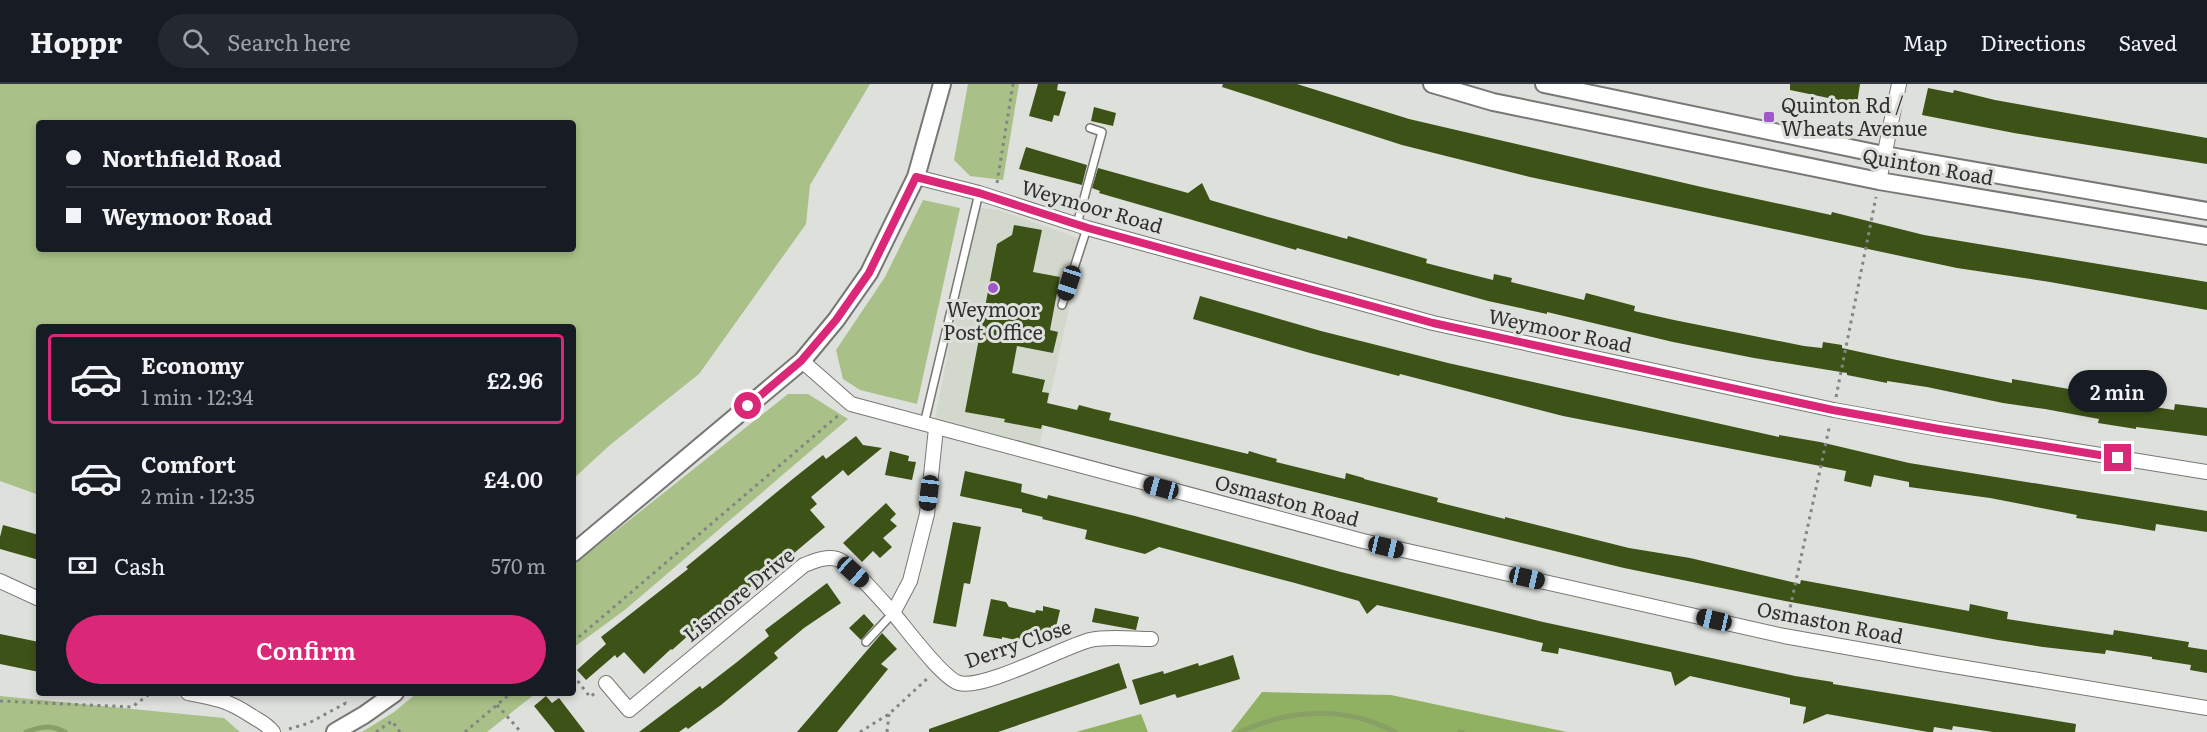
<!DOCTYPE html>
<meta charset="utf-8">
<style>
body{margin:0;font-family:Literata,serif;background:#242831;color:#f1f3f6;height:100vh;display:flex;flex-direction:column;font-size:22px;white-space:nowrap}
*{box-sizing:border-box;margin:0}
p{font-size:20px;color:#9ea1a6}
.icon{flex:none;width:33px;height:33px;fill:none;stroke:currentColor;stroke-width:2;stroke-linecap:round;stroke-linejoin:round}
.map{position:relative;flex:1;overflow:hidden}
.sheet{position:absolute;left:36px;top:240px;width:540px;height:372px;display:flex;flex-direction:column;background:#171b24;border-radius:6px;box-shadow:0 3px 9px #0003}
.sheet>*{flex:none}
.guide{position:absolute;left:36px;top:36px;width:540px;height:132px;border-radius:6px;box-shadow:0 3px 9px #0003;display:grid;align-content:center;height:132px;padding:0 30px;background:#171b24}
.end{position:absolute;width:27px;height:27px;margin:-14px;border:8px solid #db2777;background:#fff;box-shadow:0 0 0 3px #fff}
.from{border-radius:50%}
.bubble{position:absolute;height:42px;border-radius:21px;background:#171b24;box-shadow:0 3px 9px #0003;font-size:20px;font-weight:600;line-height:42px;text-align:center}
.car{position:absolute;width:18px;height:36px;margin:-18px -9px;border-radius:8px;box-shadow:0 0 4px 2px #0007;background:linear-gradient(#222 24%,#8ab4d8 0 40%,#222 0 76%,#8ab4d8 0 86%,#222 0)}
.guide b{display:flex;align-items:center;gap:21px;height:57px;font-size:22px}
.guide b+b{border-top:2px solid #363941}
.guide i{width:15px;height:15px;background:#f1f3f6}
ul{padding:10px 0 0;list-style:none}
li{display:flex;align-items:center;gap:18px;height:90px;margin:0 12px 9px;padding:0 18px;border:3px solid transparent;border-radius:6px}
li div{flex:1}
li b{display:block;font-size:22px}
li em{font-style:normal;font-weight:600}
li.current{border-color:#db2777}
li>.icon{width:54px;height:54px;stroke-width:1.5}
.pay{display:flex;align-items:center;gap:15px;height:66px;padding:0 30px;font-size:22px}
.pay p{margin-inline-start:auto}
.cta{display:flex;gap:12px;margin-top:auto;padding:12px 30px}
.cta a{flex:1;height:69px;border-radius:36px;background:#db2777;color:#fff;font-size:24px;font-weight:600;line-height:69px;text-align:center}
header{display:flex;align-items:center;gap:36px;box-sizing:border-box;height:84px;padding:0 30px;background:#171b24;border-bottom:2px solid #363941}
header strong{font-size:28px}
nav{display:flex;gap:33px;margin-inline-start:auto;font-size:21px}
.search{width:420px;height:54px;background:#242831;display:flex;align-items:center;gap:15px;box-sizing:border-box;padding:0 21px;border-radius:33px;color:#9ea1a6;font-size:22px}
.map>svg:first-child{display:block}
.built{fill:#d3d8cd}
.green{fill:#a9c188;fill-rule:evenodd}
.forest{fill:#91b162}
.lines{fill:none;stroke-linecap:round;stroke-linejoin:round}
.stream{stroke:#889f66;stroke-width:5}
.building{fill:#3d5216}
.service-casing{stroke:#777875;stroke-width:10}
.minor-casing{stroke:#777875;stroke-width:16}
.tertiary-casing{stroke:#777875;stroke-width:20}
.path{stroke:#838582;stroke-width:3;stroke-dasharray:3 4.5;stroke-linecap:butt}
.service{stroke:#fff;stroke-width:7}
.minor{stroke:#fff;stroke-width:14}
.tertiary{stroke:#fff;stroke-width:16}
.route{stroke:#db2777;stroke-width:8}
.poi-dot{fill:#a057cb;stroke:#dee0dc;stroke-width:2}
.labels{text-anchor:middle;stroke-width:6;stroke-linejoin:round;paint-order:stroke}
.poi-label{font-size:20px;fill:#30312f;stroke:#dee0dc;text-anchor:start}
.street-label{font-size:20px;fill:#30312f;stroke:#dee0dc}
</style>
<header>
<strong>Hoppr</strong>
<div class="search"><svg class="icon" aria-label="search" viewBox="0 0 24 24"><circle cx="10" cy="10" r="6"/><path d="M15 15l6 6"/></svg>Search here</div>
<nav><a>Map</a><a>Directions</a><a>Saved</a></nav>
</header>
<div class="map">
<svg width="2207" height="648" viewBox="0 0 2207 648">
<rect width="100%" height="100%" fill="#dee0dc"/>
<path class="built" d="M976,123L998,126L1084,156L1039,363L935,335Z"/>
<path class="green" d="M0,0H870L810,101L806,140L699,290L610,361L573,395V243H39V411L0,397ZM39,39H573V165H39Z
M968,0H1019L1003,96L970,92L954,76Z
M923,116L960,124L917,320L860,306L843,295L836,266L885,193Z
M788,310H808L848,335L626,525L573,564V481Z
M417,609H536L487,648H362L394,628Z
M0,612L224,634L240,648H0Z"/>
<path class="forest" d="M1262,608L1391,611L1567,648H1231Z
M1141,630L1148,648H1076Z"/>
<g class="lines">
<path class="stream" d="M26,648C41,642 51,641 65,648
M1240,648C1290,625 1345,621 1395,648
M1460,648H1462"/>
</g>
<path class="building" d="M1038,0H1058L1057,6L1066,8L1059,32L1054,31L1052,38L1029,32Z
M1223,0H1297L1409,35L1706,104L1831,131L1832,128L1924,151L2207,198V226L2050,198L1957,184L1530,93L1402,61L1222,3Z
M1790,0H1860L1857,20L1790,6Z
M1928,4L1953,9L1954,6L1995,16L2207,54V80L2014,49L1922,31Z
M1094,23L1116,29L1113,42L1091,37Z
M1026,63L1087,81L1082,101L1019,85Z
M1098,84L1188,109L1202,99L1210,116L1268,133L1347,155L1348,152L1427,175L1426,179L1457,187L1493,196L1494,190L1512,194L1511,198L1584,216L1586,209L1635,222L1634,227L1674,236L1804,262L1822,264L1823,258L1842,261V264L1892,275L2012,299V295L2103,311L2104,304L2123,307L2121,318L2174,326L2175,320L2207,324V352L2136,343V345L2098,339L2099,335L2045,325L2003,319L1927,303L1887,297V299L1847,291V289L1754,274L1673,258L1547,228V230L1488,217L1297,164L1296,166L1099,109L1100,107L1092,104Z
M1014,141L1042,146L1033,188L1060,193L1050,246L1058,248L1053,269L1017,262L1012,289L1045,296L1042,308L1049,309L1047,319L1077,326L1079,321L1094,325L1111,329L1109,336L1248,370L1249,367L1262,371L1277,375L1276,378L1345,395L1346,389L1364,394V395L1438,414L1437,418L1505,435V433L1629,464L1690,474L1800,500L1801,496L1969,527L1970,520L2008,528L2007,535L2052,542L2113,551L2114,546L2189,558L2188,563L2207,566V589L2190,586L2191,581L2152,575V573L2106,566L2105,570L2043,563L1998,556L1785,517L1624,484L1042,341L1041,345L1004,338L1005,335L965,328L997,160L1012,151Z
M1200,212L1321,247L1448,279L1779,353V351L1820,358L1909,379L2207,427V448L2156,440L2155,447L2121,441L2076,434L2077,431L1990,414L1909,403V398L1874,391L1871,403L1844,397L1846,387L1563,332L1443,301L1400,290L1399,292L1310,269L1193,235Z
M856,352L863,361L882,364L848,392L843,386L811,413L817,420L810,426L825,443L787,475L785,473L729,521L701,544L699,542L672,566L671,565L644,590L624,568L617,574L615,571L586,596L577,586L606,560L601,553L688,485L686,483L794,394L823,371L826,375Z
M890,367L909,372L908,377L916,378L912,396L885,391Z
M965,387L1022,400L1021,408L1047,415L1048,411L1135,432L1341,488L1543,538L1795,592L1833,598V600L2076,640L2075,648H1993L1953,642L1952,646L1934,643L1933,648H1928L1827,630L1803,640L1806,623L1790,620V614L1690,592L1675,602L1671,588L1559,564L1558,570L1541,567L1543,559L1377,521L1367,530L1359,517L1295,499L1159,463L1145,470L1085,455L1087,446L1042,435L1043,433L1022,428V425L960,412Z
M886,419L896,430L890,436L897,442L883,454L892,463L880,474L873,467L862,478L843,459Z
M953,438L981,443L970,500L964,499L956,543L933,539Z
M3,441L39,451V476L0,465V453Z
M827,499L841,519L804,544L774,569L778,574L721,621L688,645L686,643L679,648H639L700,602L702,605L737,578L769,552L765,546Z
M991,515L1006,518L1009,523L1035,529L1036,526L1043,527V522L1060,526L1056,543L1051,542L1048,556L1026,551L1025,558L1002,553V555L983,552Z
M1095,524L1139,533L1136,546L1092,538Z
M864,530L874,541L861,556L849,544Z
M882,549L897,565L881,580L888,585L837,648H797Z
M0,550L39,558V588L0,580Z
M1233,571L1240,595L1177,614L1175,610L1140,621L1132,596L1163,587L1164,590L1198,579L1199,582Z
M1119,579L1127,604L998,648H929V645Z
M546,612L552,619L559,614L585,648H555L534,622Z"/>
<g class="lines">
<g class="service-casing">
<path id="service" d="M1077,140L1102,48L1090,44
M1062,221L1087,144
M924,340L979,109
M866,558L893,529"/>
</g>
<g class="minor-casing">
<path id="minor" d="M916,93L979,109L1087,144L1433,239L1834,326L1939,345L2207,388
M1879,97L1899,0
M802,277L851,320L1363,457L1784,552L1936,579L2207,624
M0,497L39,515
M893,529C906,544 942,594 959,599C984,606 1063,563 1090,556C1107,552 1133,555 1151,555
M606,599L629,626L804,481C815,477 826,472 837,475C850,479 883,518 893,529L910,497L927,430L936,344
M188,609C215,614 227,616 250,631C259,637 266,639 273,648"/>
</g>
<g class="tertiary-casing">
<path id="tertiary" d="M1432,0L1493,18L1879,97L2207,152
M1544,0L1884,71L2207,127
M573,469L802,277L836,236L869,189L916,93L942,0
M335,648L364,631L395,609"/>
</g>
<path class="path" d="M997,99L1013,0
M1836,313L1876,113
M1787,538L1830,340
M573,558L841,329
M573,591L590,613L595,609
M0,617L132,623L151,609
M497,621L521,648
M289,645L309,639L346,619L347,620
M376,648L392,637L400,648
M465,648L511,609
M860,648L889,630L929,593
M887,648L889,630"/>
<use href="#service" class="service"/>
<use href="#minor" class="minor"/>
<use href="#tertiary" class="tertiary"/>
</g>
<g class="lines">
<path class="route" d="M748,322L801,277L836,236L869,189L916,93L979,109L1088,144L1433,239L1833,326L1939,345L2118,374"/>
</g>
<g class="poi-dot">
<rect x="1763" y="27" width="12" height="12" rx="3"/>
<circle cx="993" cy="204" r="6"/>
</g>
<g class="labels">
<g class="poi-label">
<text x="1781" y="29">Quinton Rd /<tspan x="1781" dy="23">Wheats Avenue</tspan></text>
<text x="993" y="233" text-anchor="middle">Weymoor<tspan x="993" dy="23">Post Office</tspan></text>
</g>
<g class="street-label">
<text transform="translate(1928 83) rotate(10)" y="7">Quinton Road</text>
<text transform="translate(1092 123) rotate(16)" y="7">Weymoor Road</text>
<text transform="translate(1560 247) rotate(12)" y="7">Weymoor Road</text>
<text transform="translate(1287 417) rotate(15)" y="7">Osmaston Road</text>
<text transform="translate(739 511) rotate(-39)" y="7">Lismore Drive</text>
<text transform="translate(1830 539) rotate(11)" y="7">Osmaston Road</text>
<text transform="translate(1018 560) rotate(-19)" y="7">Derry Close</text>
</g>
</g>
</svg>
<i class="end from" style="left:748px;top:322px"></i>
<i class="end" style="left:2118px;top:374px"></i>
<div class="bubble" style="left:2068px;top:286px;width:99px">2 min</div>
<i class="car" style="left:1069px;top:199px;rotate:198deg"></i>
<i class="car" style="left:1161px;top:404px;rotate:285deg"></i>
<i class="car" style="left:929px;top:409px;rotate:187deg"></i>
<i class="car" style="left:1386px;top:463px;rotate:103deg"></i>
<i class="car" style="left:853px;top:488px;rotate:132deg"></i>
<i class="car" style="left:1527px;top:494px;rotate:103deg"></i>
<i class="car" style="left:1714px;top:536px;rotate:283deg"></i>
<div class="guide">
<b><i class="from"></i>Northfield Road</b>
<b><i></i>Weymoor Road</b>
</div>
<section class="sheet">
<ul>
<li class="current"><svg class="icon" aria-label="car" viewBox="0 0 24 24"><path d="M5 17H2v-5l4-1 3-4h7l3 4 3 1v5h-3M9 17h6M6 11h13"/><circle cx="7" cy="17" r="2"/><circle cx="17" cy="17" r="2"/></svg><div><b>Economy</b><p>1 min · 12:34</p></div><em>£2.96</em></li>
<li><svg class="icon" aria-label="car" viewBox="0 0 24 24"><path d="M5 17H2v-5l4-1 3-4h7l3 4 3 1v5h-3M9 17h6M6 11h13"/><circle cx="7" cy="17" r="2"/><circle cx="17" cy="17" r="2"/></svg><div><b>Comfort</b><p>2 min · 12:35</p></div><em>£4.00</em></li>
</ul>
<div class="pay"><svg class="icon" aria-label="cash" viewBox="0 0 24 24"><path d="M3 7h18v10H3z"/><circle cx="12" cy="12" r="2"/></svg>Cash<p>570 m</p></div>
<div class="cta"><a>Confirm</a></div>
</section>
</div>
